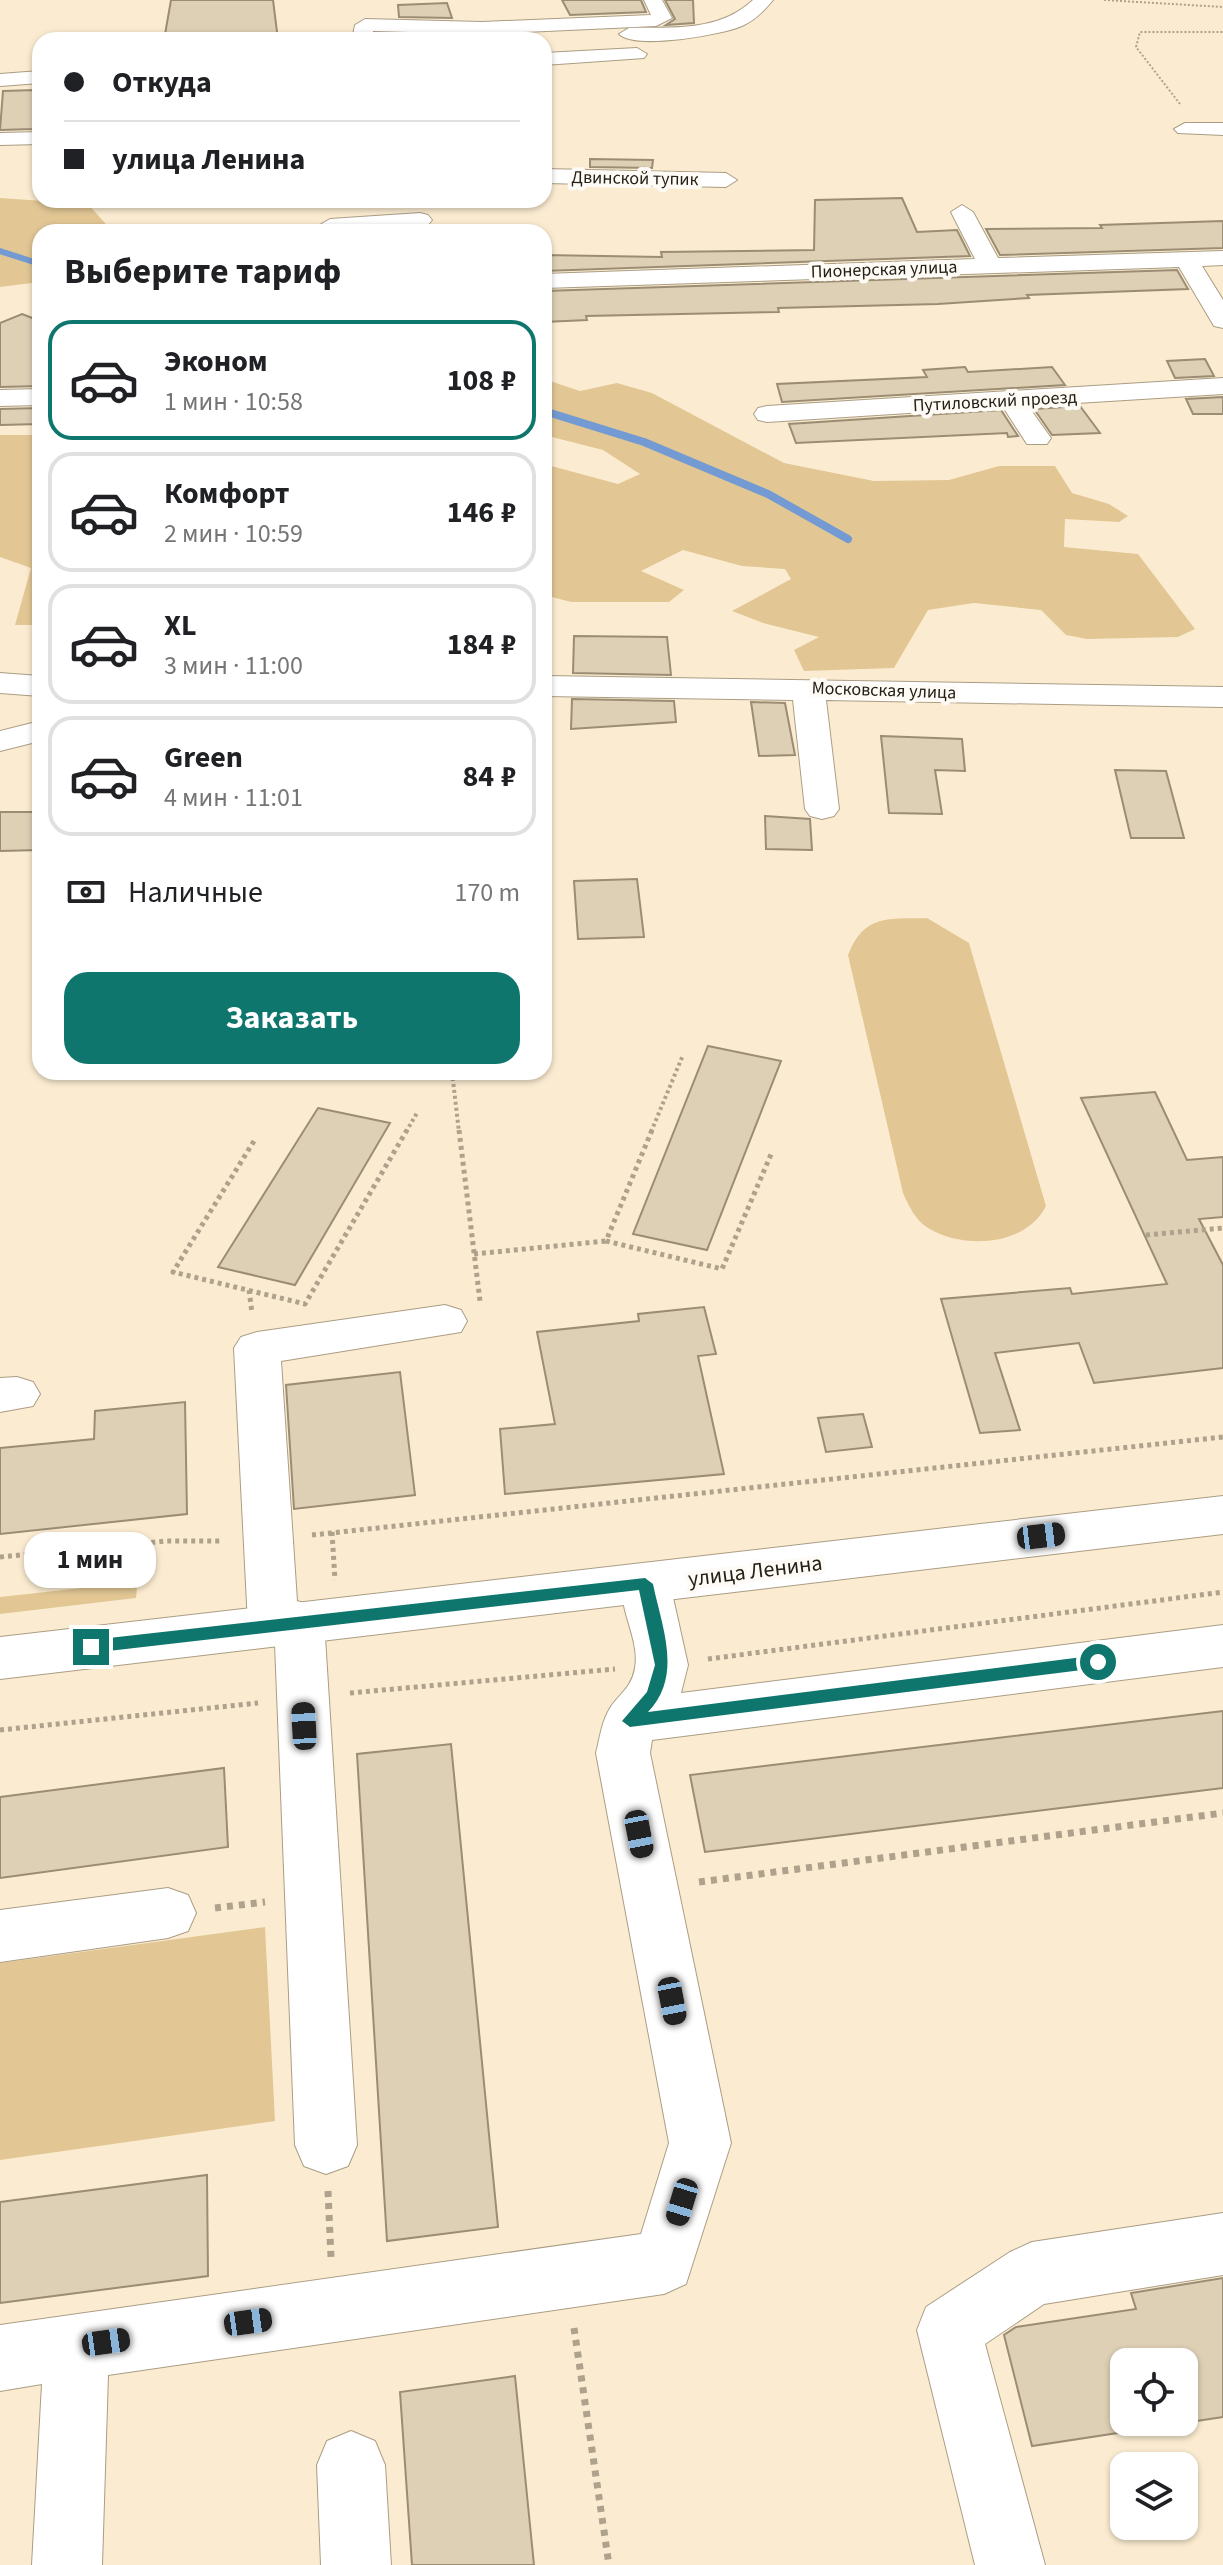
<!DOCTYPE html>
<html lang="ru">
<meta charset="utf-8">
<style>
body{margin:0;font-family:"Source Sans 3",sans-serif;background:#f2f2f2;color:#202124;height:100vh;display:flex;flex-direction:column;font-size:30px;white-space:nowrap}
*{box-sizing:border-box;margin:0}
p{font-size:26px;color:#757577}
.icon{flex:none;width:44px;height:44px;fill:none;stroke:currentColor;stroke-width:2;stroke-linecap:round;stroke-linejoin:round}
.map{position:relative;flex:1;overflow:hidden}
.panel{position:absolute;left:32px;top:224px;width:520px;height:856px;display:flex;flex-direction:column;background:#fff;border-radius:24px;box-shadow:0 2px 6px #0004}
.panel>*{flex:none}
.guide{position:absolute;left:32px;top:32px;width:520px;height:176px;border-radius:24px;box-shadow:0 2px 6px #0004;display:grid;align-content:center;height:176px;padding:0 32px;background:#fff}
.buttons{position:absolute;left:1110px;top:2348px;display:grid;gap:16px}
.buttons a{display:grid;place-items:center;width:88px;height:88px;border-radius:16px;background:#fff;box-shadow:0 2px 6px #0004;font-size:40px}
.end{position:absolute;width:36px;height:36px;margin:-18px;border:10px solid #0f766e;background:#fff;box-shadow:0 0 0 4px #fff}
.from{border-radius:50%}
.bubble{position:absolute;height:56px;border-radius:24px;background:#fff;box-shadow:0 2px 6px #0004;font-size:26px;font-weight:700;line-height:56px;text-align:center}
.car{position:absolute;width:24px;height:48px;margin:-24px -12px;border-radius:10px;box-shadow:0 0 6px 2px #0007;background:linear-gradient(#222 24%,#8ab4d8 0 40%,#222 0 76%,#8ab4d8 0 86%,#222 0)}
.guide b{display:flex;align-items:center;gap:28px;height:76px;font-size:30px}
.guide b+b{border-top:2px solid #e0e0e0}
.guide i{width:20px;height:20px;background:#202124}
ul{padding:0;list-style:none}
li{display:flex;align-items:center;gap:24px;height:120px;margin:0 16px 12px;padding:0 16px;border:4px solid #e0e0e0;border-radius:24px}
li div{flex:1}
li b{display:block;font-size:30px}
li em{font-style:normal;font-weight:700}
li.selected{border-color:#0f766e}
li>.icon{width:72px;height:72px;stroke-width:1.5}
h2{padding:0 32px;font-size:36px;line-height:96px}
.pay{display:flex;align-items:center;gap:20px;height:88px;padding:0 32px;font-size:30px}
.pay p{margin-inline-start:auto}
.button{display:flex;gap:16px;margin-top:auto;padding:16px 32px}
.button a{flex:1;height:92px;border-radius:24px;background:#0f766e;color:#fff;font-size:32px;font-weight:700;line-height:92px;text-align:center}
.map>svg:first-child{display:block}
.green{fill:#e2c795}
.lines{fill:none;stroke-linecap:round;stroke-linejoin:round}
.stream-far1{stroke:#739ad2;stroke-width:6}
.stream{stroke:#739ad2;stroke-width:8}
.building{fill:#ded0b5;stroke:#9b8d74;stroke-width:2;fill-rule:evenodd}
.minor-casing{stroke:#ab9d84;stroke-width:2}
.major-casing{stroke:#ab9d84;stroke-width:2}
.path-far3{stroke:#aea28d;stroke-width:2;stroke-dasharray:2 2;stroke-linecap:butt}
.path-far2{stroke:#aea28d;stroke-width:4;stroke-dasharray:3 3;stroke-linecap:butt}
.path-far1{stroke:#aea28d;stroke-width:5;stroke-dasharray:4 4;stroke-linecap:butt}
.path{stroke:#aea28d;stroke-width:7;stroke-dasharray:6 6;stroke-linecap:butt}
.minor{fill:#fff;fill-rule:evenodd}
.major{fill:#fff;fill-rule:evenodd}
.route{fill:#0f766e}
.labels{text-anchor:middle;stroke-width:8;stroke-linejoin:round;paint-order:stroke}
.far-street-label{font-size:18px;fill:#252016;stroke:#fefbf6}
.street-label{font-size:22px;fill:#252016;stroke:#fefbf6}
</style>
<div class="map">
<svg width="1223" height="2565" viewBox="0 0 1223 2565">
<rect width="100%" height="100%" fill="#fbecd1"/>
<path class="green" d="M0,198L88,204L113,232H40V282L0,287Z
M544,379L580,391L617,383L652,393L784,463L874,481L949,480L999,466H1055L1072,493L1109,504L1128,516L1119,522L1065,519L1064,547L1138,554L1195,629L1178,637L1087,639L1066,635L1041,610L974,603L928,610L894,668L804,671L794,650L819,637L763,623L732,611L791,579L785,569L742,566L683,550L641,571L684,590L669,602H571L544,595V464L618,484L640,474L603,450L544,435Z
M0,435H40V625H15L31,568L0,557Z
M927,918L969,943L1046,1206C1026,1246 964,1250 928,1228C915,1220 909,1206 903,1193L848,955C864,914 888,919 927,918Z
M127,1583L137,1588L136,1598L0,1614V1597Z
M265,1927L275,2121L0,2160V1963Z"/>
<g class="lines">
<path class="stream-far1" d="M0,251L40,264"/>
<path class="stream" d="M544,411L644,442L768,494L848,539"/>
</g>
<path class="building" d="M171,0H273L278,40H164Z
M562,0H641L646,12L570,15Z
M665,0H693L694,23L666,25L675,19Z
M447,3L452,18L399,17L398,5Z
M35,90L33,129L0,130L3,91Z
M590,159L653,160L652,168L590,167Z
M902,198L917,232L957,230L970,256L544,271V255L662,257L661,252L814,250L815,200Z
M1223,221V248L1000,255L986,229L1102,228L1100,225Z
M1177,270L1188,289L1027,295L1029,298L938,304L778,308L779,312L586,316L587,320L544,322V291Z
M22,314L40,321V386L0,387V323Z
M1205,359L1214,376L1175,378L1167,361Z
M965,367L968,372L1052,367L1065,385L782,402L777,384L927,377L923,370Z
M1223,397V414H1193L1186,399Z
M1080,406L1100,433L1052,435L1034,409Z
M40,408V424L0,425V409Z
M1001,410L1018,436L1008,437L1007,433L796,443L789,424Z
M574,636L667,637L671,675L573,673Z
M572,699L674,701L676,722L571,729Z
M751,702L785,703L795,755L759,756Z
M881,736L962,739L965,771L935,770L942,814L889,813Z
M1115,770L1166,771L1184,838H1131Z
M0,812H40V850L0,851Z
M765,816L810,819L812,850L766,849Z
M637,879L644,937L578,939L574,881Z
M708,1046L781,1061L707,1250L633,1234Z
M1155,1092L1187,1160L1223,1157V1217L1199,1219L1223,1265V1368L1094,1383L1079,1343L995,1353L1020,1430L980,1433L941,1299L1070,1288L1072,1294L1167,1284L1081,1098Z
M318,1108L390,1123L295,1285L218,1267Z
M704,1307L716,1354L698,1356L724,1474L505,1494L500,1429L555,1424L537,1332L639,1321L638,1314Z
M400,1372L415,1495L294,1509L286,1385Z
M185,1402L187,1514L0,1534V1448L94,1439L95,1411Z
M863,1414L872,1447L826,1452L818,1418Z
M1223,1711V1788L705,1852L690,1775Z
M451,1744L498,2227L387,2241L357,1754Z
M224,1768L228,1847L0,1878V1797Z
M207,2175L208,2276L0,2303V2202Z
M1223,2278V2417L1032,2446L1004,2335L1016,2327L1136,2309L1131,2293ZM1124,2362H1184V2422H1124Z
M515,2376L534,2565H412L400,2392Z"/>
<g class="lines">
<g class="minor-casing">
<path id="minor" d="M644,0H662L672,18L656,26L482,34L373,31L372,40H352L355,25L365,19L482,22L651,15Z
M753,0H773C765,10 756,19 744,25C724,35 635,50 619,34L629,28C673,27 719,32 753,0Z
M637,48L647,54L644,58L544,65V53Z
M40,71V83L0,86V74Z
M1185,123H1223V135L1178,133L1174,129Z
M40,132V144L0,145V133Z
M544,169L726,173L737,180L726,187L544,183Z
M962,205L973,212L998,258L1223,251V265L1202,266L1223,300V328L1214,326L1179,267L544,288V274L975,259L951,212Z
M420,213L428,215L432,220L428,225C411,229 328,238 318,226L330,219Z
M1223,378V394L1028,406L1051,438L1047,444H1027L1003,407L767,422L758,420L754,414L758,408L767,406Z
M40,389V405L0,406V390Z
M0,673L40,676V696L0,693Z
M544,676L1223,687V707L826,700L839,809L834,816L822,819L810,816L805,809L793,700L544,696Z
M40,721V741L0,751V731Z
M445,1305L461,1310L467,1321L461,1332L281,1361L297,1601L317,1607L324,1621L357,2145L348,2166L326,2174L304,2166L295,2145L275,1644L255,1638L248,1624L234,1348L241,1337L257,1332Z
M17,1377L33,1382L40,1394L33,1406L0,1412V1378Z
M645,1564L663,1570L670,1584L688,1665L681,1693L1223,1625V1667L652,1740L650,1753L731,2143L686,2284L664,2294L108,2375L102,2565H32L42,2384L0,2391V2325L641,2234L669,2143L596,1753C600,1737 602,1719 612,1705C622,1692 632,1686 635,1668C641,1635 611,1602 627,1570Z
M168,1888L188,1895L196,1913L188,1931L168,1938L0,1962V1910Z
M1223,2213V2275L1044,2304L985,2344L1045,2565H975L917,2330L926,2307L1010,2252L1032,2242Z
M351,2431L375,2441L385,2465L391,2565H321L317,2465L327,2441Z"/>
</g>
<g class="major-casing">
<path id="major" d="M1223,1496V1534L0,1679V1637Z"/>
</g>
<path class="path-far3" d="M1104,0L1223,7
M1180,104L1136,47L1140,32H1223"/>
<path class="path-far2" d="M452,1072L459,1132
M406,1132L417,1113
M651,1132L683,1055"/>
<path class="path-far1" d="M459,1130L480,1301
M652,1130L606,1241L722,1269L772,1152
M254,1141L173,1272L305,1304L407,1130
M1146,1235L1223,1228
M474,1254L606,1241
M249,1290L252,1313
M332,1532L335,1580
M312,1535L1223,1437
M0,1557L166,1541H222
M708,1659L1223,1592
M350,1693L615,1669
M0,1730L258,1703"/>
<path class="path" d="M699,1882L1223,1813
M215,1908L265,1902
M328,2191L331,2257
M574,2328L609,2565"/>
<use href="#minor" class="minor"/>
<use href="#major" class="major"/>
</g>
<path class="route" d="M645,1578L653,1584C662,1628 683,1675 648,1712L1098,1655L1106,1662L1098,1668L630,1727L622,1721L647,1692L655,1665L639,1590L91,1653L83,1647L91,1640Z"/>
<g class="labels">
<g class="far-street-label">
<text transform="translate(635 178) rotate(1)" y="6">Двинской тупик</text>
<text transform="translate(884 269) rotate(-2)" y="6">Пионерская улица</text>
<text transform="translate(995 401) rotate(-3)" y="6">Путиловский проезд</text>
<text transform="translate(884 690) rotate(2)" y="6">Московская улица</text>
</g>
<g class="street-label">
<text transform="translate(755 1570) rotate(-7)" y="8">улица Ленина</text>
</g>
</g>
</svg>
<div class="buttons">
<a><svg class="icon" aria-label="locate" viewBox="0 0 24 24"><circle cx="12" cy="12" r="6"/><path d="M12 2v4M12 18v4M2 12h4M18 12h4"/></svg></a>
<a><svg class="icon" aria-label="layers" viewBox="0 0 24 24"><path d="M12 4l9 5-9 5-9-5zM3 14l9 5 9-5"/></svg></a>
</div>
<i class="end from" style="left:1098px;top:1662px"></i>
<i class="end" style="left:91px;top:1647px"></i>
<div class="bubble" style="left:24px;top:1532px;width:132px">1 мин</div>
<i class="car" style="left:1041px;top:1536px;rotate:83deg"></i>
<i class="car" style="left:304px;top:1726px;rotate:357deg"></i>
<i class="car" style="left:639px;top:1834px;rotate:169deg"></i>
<i class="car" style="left:672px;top:2001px;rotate:169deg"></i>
<i class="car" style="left:682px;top:2202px;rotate:197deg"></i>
<i class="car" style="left:248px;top:2322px;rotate:82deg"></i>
<i class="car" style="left:106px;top:2342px;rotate:82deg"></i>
<div class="guide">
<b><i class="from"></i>Откуда</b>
<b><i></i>улица Ленина</b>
</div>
<section class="panel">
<h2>Выберите тариф</h2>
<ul>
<li class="selected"><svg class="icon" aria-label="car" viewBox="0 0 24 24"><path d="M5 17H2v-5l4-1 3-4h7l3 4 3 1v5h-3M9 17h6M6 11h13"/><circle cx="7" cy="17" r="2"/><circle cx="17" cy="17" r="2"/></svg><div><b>Эконом</b><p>1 мин · 10:58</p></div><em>108 ₽</em></li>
<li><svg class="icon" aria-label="car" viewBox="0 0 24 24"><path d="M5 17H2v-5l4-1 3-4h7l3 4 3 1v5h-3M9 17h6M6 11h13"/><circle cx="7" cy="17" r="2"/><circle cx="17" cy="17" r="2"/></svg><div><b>Комфорт</b><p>2 мин · 10:59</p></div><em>146 ₽</em></li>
<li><svg class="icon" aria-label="car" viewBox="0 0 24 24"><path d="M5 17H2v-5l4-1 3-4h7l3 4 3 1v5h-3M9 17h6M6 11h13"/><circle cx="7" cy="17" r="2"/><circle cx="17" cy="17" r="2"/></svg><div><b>XL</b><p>3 мин · 11:00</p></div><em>184 ₽</em></li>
<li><svg class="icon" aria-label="car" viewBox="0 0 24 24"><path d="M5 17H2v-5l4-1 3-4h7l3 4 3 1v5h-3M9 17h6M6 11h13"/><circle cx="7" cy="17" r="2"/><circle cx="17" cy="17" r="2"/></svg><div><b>Green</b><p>4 мин · 11:01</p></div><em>84 ₽</em></li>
</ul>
<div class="pay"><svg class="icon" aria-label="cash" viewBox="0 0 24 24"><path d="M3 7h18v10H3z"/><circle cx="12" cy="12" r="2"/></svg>Наличные<p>170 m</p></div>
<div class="button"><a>Заказать</a></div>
</section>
</div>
